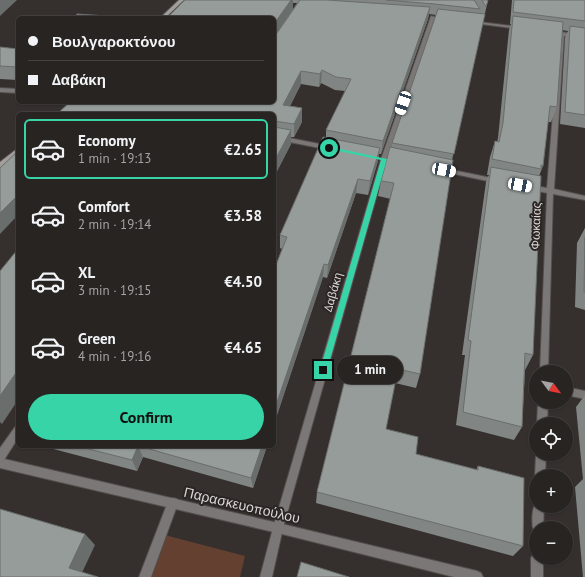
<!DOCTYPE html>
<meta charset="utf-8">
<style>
body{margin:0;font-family:"PT Sans",sans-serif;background:#34302f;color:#f1f3f6;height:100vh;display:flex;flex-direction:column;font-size:15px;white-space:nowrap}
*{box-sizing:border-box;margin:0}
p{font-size:13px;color:#a5a4a5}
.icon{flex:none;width:22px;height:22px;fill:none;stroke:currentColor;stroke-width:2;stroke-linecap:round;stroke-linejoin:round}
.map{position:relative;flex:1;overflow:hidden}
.sheet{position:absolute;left:16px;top:112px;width:260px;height:336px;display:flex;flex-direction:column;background:#282422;border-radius:6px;box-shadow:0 1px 3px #0004,0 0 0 1px #444140}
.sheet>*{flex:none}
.hud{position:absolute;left:16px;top:16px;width:260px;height:88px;border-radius:6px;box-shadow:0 1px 3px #0004,0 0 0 1px #444140;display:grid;align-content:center;height:88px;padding:0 12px;background:#282422}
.needle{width:26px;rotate:122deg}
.controls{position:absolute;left:529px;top:365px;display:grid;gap:8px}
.controls a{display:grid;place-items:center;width:44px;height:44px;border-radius:50%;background:#282422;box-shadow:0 1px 3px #0004,0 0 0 1px #444140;font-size:20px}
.end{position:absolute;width:18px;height:18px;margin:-9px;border:5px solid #36d4a7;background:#111;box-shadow:0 0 0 2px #111}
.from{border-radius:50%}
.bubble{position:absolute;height:28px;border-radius:14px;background:#282422;box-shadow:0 1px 3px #0004,0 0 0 1px #444140;font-size:13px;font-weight:600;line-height:28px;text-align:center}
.car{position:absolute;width:12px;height:24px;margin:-12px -6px;border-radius:5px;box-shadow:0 0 3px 1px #0007;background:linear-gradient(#fff 24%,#345 0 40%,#fff 0 76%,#345 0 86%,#fff 0)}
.hud b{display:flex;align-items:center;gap:14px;height:38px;font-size:15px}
.hud b+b{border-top:1px solid #444140}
.hud i{width:10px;height:10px;background:#f1f3f6}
ul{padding:7px 0 0;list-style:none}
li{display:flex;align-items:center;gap:12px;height:60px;margin:0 8px 6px;padding:0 4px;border:2px solid transparent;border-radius:6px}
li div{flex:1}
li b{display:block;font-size:15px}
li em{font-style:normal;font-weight:600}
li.selected{border-color:#36d4a7}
li>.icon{width:36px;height:36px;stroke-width:1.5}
.cta{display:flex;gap:8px;margin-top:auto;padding:8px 12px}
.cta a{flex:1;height:46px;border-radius:24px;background:#36d4a7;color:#111;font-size:16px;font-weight:600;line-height:46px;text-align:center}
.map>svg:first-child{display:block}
.green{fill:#63402f}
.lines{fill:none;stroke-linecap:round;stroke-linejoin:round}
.service-casing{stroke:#534e4c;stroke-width:2}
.pedestrian-casing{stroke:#534e4c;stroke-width:2}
.minor-casing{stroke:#534e4c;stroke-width:2}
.tertiary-casing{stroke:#534e4c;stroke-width:2}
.secondary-casing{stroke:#534e4c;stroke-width:2}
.service{fill:#7a7776;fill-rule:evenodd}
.pedestrian{fill:#7a7776;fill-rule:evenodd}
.minor{fill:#7a7776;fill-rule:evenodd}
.tertiary{fill:#7a7776;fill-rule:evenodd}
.secondary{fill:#a29e9c;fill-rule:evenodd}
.wall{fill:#818684;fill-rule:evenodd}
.shaded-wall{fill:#696d6c}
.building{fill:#969c9a;stroke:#696d6c}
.route{fill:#36d4a7}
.labels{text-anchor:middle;stroke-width:4;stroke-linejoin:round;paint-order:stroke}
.street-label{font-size:12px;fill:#d9d6d5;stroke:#2b2624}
.near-street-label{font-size:14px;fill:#d9d6d5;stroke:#2b2624}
</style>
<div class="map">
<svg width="585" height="577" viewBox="0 0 585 577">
<rect width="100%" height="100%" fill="#35302e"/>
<path class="green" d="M161,534L245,556L240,577H145Z"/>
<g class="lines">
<g class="service-casing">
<path id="service" d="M566,387L585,391V399L566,395Z"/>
</g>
<g class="pedestrian-casing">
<path id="pedestrian" d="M173,498L177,499L178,503L151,577H139L169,499Z"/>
</g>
<g class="minor-casing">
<path id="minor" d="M431,16L435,17L387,159L283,528L272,577H260L273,528L381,159Z
M471,21L521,27L523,28L521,29L473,23H471Z
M552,31L585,35V39L564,36L554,189L585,196V200L553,194L548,372H540L547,193L528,189L527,187L530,185L547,188L559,35L550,34V32Z
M0,88L18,89V93L0,92Z
M274,135L330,146L333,148L330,150L274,139Z
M442,168L497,179L500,181L497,183L440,171V169Z
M538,402H548L547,424H537Z
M18,426V438L4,460L0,462V448L15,427Z
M536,454H546L545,476H536V479L535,476Z
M536,502V506H544L543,528H536V533L534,532C531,524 532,508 536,502Z
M536,553V558H543V577H531V558L533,554Z"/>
</g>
<g class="tertiary-casing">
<path id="tertiary" d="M0,458L278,523L477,571L481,573L483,577H454L278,533L0,468Z"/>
</g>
<g class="secondary-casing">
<path id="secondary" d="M179,0H184L165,18H160Z
M18,148V153L0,168V162Z"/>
</g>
<use href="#service" class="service"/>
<use href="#pedestrian" class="pedestrian"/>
<use href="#minor" class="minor"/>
<use href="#tertiary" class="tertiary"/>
<use href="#secondary" class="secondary"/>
</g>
<path class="wall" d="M185,0H488L452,160L420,374L416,388L395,383L386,429L416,454L476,470L478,466L523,546L513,556L316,503L317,492L391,199L378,196L381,181L391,148L392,143L436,15L429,14L428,19L381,154H379L378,161L368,195L356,193L327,278L323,277L274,424V270L282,249L280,248V235L326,137V130L345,91L335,90L321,83L319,87L301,84L290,106L302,108V122L294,137H291V144L274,177V102L172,13ZM293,3H297L293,9Z
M512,0H585V128L560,124L565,38L568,31L562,30L557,107L551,122H548L543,166L539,176L533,355L525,370L522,427L514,440L456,425L465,355H462L486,182L489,175H487L490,157L495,141L497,142L498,138L509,30L511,24H510Z
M0,47L18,49V80L0,79Z
M585,228V310L575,307L577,243Z
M585,395V577H583L575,487L583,479L576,407Z
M42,446H267L253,488L143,457L137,471Z"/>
<path class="shaded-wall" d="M0,0H17L0,16Z
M291,0H293V9L274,37V24Z
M430,7L428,19L381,154L383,141Z
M322,70L321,83L319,87L320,74Z
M301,71V84L284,118L283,105Z
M302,108V122L294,137V124Z
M291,130V144L274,177V162Z
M380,148L378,161L368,195L370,181Z
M358,179L356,193L327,278L328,265Z
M18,195V215L0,234V213Z
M324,264L323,277L274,424V411Z
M18,370V400L2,424L0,422V396Z
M138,446L143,457L137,471L132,460Z
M262,446H267L253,488L251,478Z
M85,534L95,545L80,577L69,568Z"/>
<path class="building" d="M185,0H291L274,24V18H167Z
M300,0H327L430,7L383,141L326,130L351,79L336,77L322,70L320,74L301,71L283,105L302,108L294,124L274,121V114H57L70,102H274V34L277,33Z
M386,0H474L480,9L435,4Z
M482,0H488L486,7Z
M514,0H585V21L513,12Z
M438,9L485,14L454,154L392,143Z
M77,14L108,16L107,18H75Z
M513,16L563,22L557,107L550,106L543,166L541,165V169L492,159L495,141L499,142L503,123Z
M570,26L585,28V115L565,112Z
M0,47L18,49V67L0,66Z
M274,127L291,130L274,162Z
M323,137L380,148L370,181L358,179L328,265L324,264L274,411V270L287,237L280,235Z
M390,147L453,160L420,374L398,369L386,429L418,437L416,454L478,470V466L524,478L523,546L317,492L394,183L381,181Z
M18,151V195L0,213V168Z
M491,167L541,176L533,355L525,353L522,427L463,412L471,341L468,340Z
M585,237V292H584Z
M18,249V370L0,396V271Z
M77,446H138L132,460Z
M139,446H262L251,478Z
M0,509L85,534L69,568L98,577H0Z
M301,562L349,577H297Z"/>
<path class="route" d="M327,146L387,159L327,370L323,374L320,370L381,160L329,149L327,148Z"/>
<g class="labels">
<g class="street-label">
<text transform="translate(536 226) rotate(-88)" y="4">Φωκαίας</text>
<text transform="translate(333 292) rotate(-74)" y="4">Δαβάκη</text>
</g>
<g class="near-street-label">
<text transform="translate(242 505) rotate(13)" y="5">Παρασκευοπούλου</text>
</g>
</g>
</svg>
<div class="controls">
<a><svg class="needle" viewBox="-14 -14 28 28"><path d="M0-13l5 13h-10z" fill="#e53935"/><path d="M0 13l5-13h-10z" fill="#a5a4a5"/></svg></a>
<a><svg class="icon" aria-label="locate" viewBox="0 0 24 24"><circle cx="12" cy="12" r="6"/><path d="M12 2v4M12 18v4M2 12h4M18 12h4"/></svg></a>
<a>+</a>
<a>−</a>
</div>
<i class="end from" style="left:329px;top:148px"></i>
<i class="end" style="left:323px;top:370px"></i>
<div class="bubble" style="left:337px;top:356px;width:66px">1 min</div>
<i class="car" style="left:403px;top:103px;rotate:199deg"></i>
<i class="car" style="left:444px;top:170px;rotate:101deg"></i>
<i class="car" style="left:520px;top:185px;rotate:101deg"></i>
<div class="hud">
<b><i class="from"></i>Βουλγαροκτόνου</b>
<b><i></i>Δαβάκη</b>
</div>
<section class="sheet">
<ul>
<li class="selected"><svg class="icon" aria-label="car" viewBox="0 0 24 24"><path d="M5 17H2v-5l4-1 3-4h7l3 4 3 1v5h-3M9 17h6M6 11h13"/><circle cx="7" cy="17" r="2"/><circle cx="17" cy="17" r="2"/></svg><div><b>Economy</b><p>1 min · 19:13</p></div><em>€2.65</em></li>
<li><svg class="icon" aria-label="car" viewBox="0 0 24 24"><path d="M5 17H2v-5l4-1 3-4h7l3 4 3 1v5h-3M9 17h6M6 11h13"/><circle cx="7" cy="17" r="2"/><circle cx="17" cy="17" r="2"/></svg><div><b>Comfort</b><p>2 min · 19:14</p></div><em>€3.58</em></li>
<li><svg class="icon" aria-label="car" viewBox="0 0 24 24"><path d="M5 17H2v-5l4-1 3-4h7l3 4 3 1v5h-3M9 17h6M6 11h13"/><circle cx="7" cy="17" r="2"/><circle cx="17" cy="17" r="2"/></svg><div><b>XL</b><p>3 min · 19:15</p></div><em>€4.50</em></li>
<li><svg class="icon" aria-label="car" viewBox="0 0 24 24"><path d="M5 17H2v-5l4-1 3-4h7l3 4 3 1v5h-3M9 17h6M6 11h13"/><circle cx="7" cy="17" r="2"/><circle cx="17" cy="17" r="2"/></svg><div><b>Green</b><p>4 min · 19:16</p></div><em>€4.65</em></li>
</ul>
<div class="cta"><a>Confirm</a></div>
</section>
</div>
